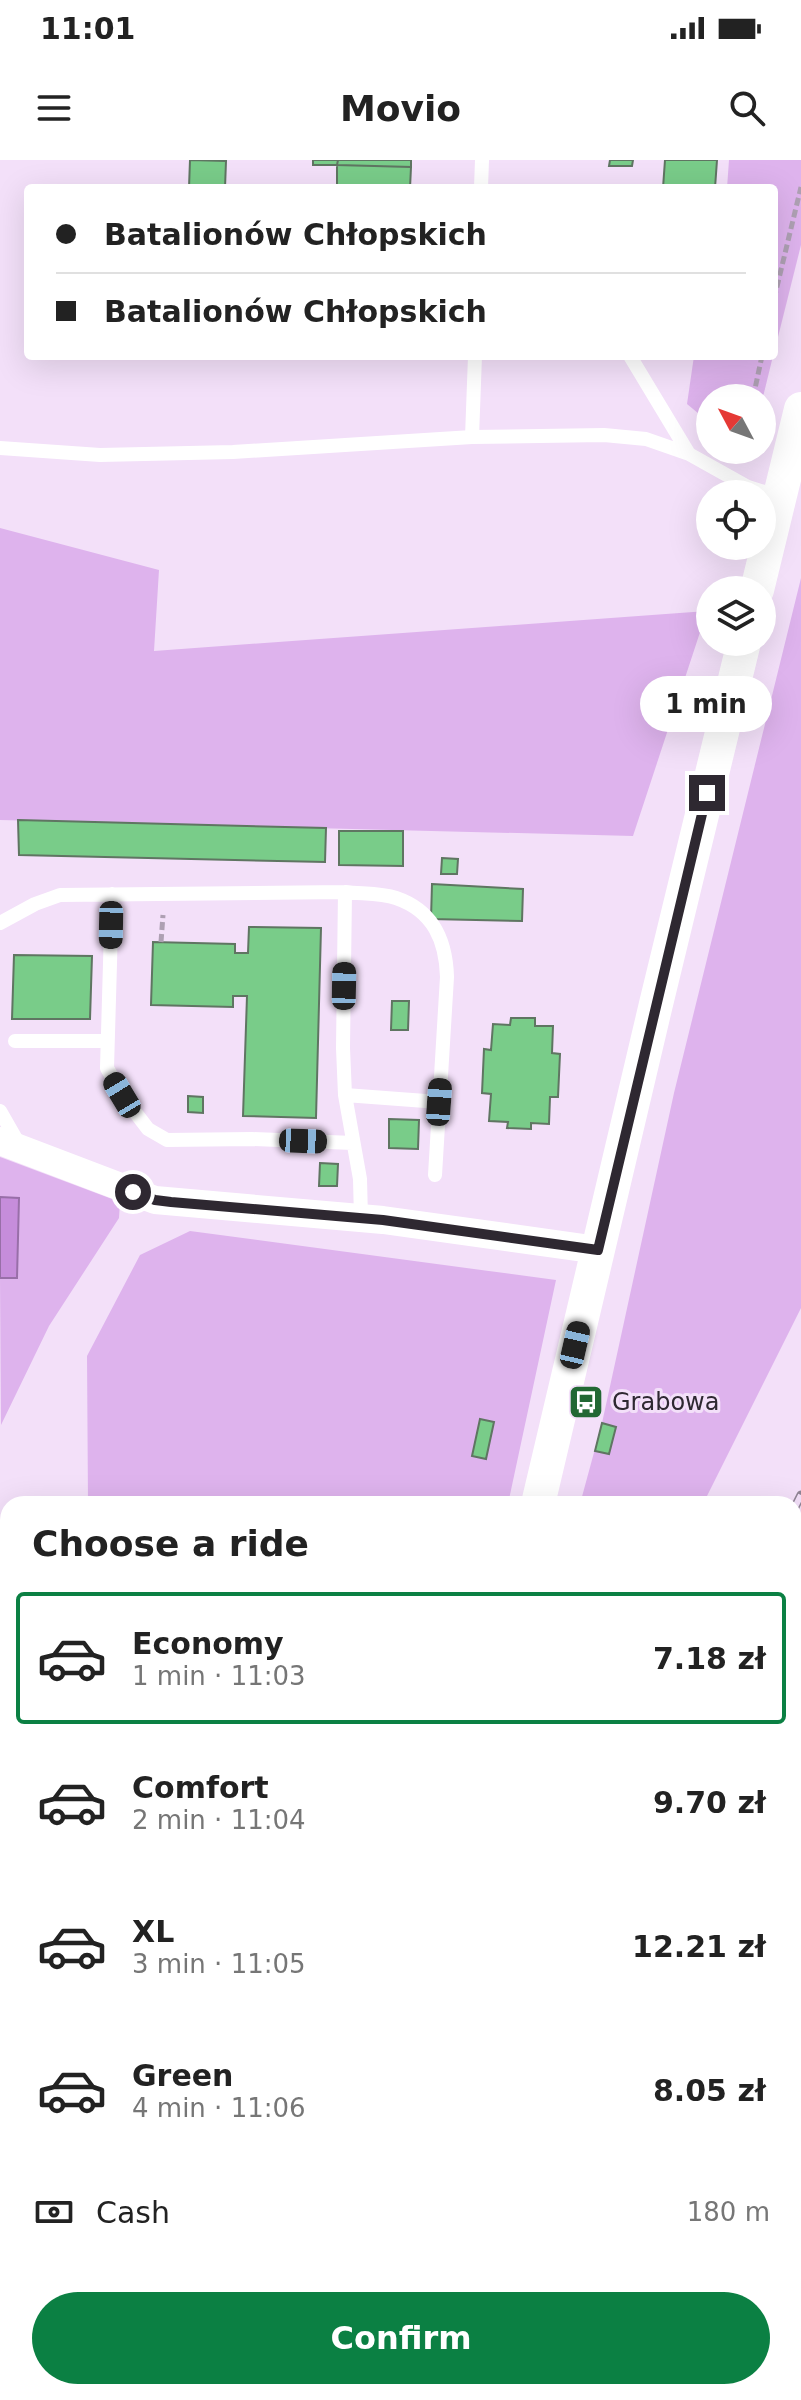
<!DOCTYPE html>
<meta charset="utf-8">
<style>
body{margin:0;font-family:"DejaVu Sans",sans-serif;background:#f6f6f6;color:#222;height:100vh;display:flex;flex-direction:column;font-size:30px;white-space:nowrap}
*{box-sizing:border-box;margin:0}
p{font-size:26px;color:#767676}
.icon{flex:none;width:44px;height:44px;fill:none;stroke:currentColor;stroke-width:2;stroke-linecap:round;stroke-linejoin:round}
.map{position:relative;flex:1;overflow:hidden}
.sheet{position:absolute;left:0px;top:1336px;width:802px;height:904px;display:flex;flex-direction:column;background:#fff;border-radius:24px 24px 0 0;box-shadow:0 8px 32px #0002}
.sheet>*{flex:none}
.banner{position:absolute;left:24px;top:24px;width:754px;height:176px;border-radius:8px;box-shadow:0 8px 32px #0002;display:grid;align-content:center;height:176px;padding:0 32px;background:#fff}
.needle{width:52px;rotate:311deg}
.fabs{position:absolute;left:696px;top:224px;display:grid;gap:16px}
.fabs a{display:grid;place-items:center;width:80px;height:80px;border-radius:50%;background:#fff;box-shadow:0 8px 32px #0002;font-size:40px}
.end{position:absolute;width:36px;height:36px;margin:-18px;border:10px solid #2e2831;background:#fff;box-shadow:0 0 0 4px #fff}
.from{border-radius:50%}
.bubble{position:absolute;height:56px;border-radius:28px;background:#fff;box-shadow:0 8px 32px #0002;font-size:26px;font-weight:700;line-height:56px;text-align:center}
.car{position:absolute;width:24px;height:48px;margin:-24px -12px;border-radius:10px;box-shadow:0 0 6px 2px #0007;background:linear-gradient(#222 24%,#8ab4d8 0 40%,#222 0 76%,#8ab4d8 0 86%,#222 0)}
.banner b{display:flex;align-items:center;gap:28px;height:76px;font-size:30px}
.banner b+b{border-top:2px solid #e0e0e0}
.banner i{width:20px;height:20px;background:#222}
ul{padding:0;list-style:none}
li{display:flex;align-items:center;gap:24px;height:132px;margin:0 16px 12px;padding:0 16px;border:4px solid transparent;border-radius:8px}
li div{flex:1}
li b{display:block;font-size:30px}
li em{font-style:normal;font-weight:700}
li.on{border-color:#0b8043}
li>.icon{width:72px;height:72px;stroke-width:1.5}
h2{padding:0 32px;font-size:36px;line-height:96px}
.pay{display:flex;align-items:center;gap:20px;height:88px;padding:0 32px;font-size:30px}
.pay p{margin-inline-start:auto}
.button{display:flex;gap:16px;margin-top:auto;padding:16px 32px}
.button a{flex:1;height:92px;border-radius:48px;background:#0b8043;color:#fff;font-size:32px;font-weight:700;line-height:92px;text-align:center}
.status{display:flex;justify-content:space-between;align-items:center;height:56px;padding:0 40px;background:#fff;direction:ltr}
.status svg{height:22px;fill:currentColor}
header{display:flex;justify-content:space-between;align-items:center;height:104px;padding:0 32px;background:#fff;font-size:36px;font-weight:700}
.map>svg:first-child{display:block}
.green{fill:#deb3ed}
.water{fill:#c68ddb;stroke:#986fa8;stroke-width:2}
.building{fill:#79cc89;stroke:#5f7562;stroke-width:2}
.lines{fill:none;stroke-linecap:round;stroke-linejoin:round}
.path{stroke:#aea0b3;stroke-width:5;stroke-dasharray:8 4;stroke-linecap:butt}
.service{stroke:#fff;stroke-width:14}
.minor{stroke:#fff;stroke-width:28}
.tertiary{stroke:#fff;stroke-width:34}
.rail-casing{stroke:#908495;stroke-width:9}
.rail{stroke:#f3e0f9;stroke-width:6;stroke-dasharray:18;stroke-linecap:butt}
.route{stroke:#2e2831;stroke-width:10}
.labels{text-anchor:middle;stroke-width:6;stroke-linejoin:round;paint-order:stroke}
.poi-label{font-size:24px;fill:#2e2831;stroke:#f3e0f9;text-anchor:start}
</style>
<div class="status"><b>11:01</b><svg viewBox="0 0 49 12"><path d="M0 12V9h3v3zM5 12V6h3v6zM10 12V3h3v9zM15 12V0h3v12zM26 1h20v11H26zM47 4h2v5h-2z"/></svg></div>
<header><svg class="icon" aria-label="menu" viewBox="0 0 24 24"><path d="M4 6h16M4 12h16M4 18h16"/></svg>Movio<svg class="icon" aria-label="search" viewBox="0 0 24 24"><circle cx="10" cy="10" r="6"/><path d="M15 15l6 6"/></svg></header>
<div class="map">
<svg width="801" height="2240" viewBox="0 0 801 2240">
<rect width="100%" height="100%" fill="#f3e0f9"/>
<path class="green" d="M729,0H801V85L774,193V28H727Z
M694,196H773L762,241V238H710V263L687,244Z
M0,368L159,410L154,491L707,451L633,676L0,660Z
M801,418V1148L703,1344H580L602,1263L674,933Z
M0,997L120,1042L119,1058L49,1166L1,1265L0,1118H16L19,1038L0,1037Z
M190,1071L556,1120L508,1344H224L214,1339L88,1343L87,1196L140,1095Z
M0,1432L8,1440V2211H0Z
M801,1646V2159H794V1662Z
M510,2232H593L589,2240H506Z"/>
<path class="water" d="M0,1037L19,1038L17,1118H0Z"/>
<path class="building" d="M190,0L226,1L225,28H189Z
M313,0H338L337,5H313Z
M338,0H411V7L337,5Z
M610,0H633L632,6H609Z
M665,0H717L715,28H663Z
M337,5L411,7L410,28H337Z
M18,660L326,668L325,702L19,695Z
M339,671H403V706L339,705Z
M442,698L458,699L457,714H441Z
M432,724L523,729L522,761L431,759Z
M249,767L321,768L316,958L243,956L247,836H233V847L151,845L153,782L235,784V793H248Z
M14,795L92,796L90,859H12Z
M392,841H409L408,870H391Z
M511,858H535V866H553L552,893L560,894L558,937H550L549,964L531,963V969L507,968L508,962L489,961L491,934L482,933L484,889L491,890L493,864L510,865Z
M188,936L203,937V953L188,952Z
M389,959L419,960L418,989L389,988Z
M320,1003L338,1004L337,1026H319Z
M480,1259L494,1262L486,1299L472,1296Z
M602,1263L616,1267L609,1294L595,1291Z
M0,2023H8V2056H0Z
M794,2161H801V2188H794Z"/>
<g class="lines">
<path class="path" d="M774,139L801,27
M753,238L762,196
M161,782L163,755
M794,1971H801
M575,2240L579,2232"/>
<path class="service" d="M481,28L482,0
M475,196L472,277L604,275L646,279L689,294L748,327L780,337
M630,196L689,294
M0,288L100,295L233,292L472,277
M345,732C362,734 381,733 396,738C434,751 446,781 447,817L435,1015
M112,734L107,908L122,935L148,969L167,980L252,979L353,983
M0,763L35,744L60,735L345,732L343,888L345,935L360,1019L361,1058
M15,881H107
M345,935L439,942
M0,951L20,986
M794,2223L801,2222
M0,2233L165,2240
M179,2240L214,2238L225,2232"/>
<path class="minor" d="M0,981L155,1040L383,1060L598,1090"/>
<path class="tertiary" d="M757,430L801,249
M538,1344L656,844L744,482
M420,2232V2240"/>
<g class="rail-casing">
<path id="rail" d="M794,1349L801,1335
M794,1397L801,1382
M794,1523L801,1506
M370,2240L373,2232
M392,2240L396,2232
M478,2240L481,2232"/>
</g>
<use href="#rail" class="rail"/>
</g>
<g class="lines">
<path class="route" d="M133,1032L155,1040L171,1042L383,1060L598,1090L707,633"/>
</g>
<defs>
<g id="bus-square" transform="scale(1.8)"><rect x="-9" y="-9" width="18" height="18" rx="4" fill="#226834" stroke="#f3e0f9"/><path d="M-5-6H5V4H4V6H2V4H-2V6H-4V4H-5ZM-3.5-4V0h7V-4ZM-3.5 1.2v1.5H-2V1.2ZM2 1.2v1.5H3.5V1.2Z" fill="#fff"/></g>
</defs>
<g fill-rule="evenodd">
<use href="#bus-square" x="586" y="1242"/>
</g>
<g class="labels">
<g class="poi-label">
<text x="612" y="1250">Grabowa</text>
</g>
</g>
</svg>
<div class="fabs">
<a><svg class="needle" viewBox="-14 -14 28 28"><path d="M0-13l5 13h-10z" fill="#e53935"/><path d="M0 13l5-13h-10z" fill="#767676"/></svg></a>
<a><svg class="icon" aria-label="locate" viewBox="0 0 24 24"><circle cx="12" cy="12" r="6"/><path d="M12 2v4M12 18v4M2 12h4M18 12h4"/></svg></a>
<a><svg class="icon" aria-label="layers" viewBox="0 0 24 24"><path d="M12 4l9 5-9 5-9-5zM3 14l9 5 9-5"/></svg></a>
</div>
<i class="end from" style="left:133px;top:1032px"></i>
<i class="end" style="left:707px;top:633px"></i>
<div class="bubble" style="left:640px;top:516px;width:132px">1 min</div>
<i class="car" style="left:111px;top:765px;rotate:181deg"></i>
<i class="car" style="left:344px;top:826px;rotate:1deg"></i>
<i class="car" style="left:122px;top:935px;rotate:329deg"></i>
<i class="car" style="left:439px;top:942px;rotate:4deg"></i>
<i class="car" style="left:303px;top:981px;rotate:92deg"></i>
<i class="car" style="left:575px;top:1185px;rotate:13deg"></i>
<div class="banner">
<b><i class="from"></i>Batalionów Chłopskich</b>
<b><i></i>Batalionów Chłopskich</b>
</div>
<section class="sheet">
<h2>Choose a ride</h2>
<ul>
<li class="on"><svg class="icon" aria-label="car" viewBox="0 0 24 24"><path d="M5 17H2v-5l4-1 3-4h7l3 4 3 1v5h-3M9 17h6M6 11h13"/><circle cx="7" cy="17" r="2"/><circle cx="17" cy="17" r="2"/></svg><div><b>Economy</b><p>1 min · 11:03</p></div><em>7.18 zł</em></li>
<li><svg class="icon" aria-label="car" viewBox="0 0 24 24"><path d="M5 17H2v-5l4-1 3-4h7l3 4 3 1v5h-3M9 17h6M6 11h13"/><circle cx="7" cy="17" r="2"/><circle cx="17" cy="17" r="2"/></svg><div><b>Comfort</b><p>2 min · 11:04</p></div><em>9.70 zł</em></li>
<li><svg class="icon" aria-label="car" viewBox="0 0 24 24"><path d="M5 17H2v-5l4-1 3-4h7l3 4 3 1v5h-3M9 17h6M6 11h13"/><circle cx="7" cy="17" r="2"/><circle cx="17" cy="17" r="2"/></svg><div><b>XL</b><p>3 min · 11:05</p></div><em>12.21 zł</em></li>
<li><svg class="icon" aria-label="car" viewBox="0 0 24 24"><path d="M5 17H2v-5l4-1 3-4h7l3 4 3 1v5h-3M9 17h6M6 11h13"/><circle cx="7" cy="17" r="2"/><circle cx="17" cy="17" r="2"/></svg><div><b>Green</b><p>4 min · 11:06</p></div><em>8.05 zł</em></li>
</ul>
<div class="pay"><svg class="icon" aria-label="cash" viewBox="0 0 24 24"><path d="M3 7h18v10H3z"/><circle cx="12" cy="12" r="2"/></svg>Cash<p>180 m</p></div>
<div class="button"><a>Confirm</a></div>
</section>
</div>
